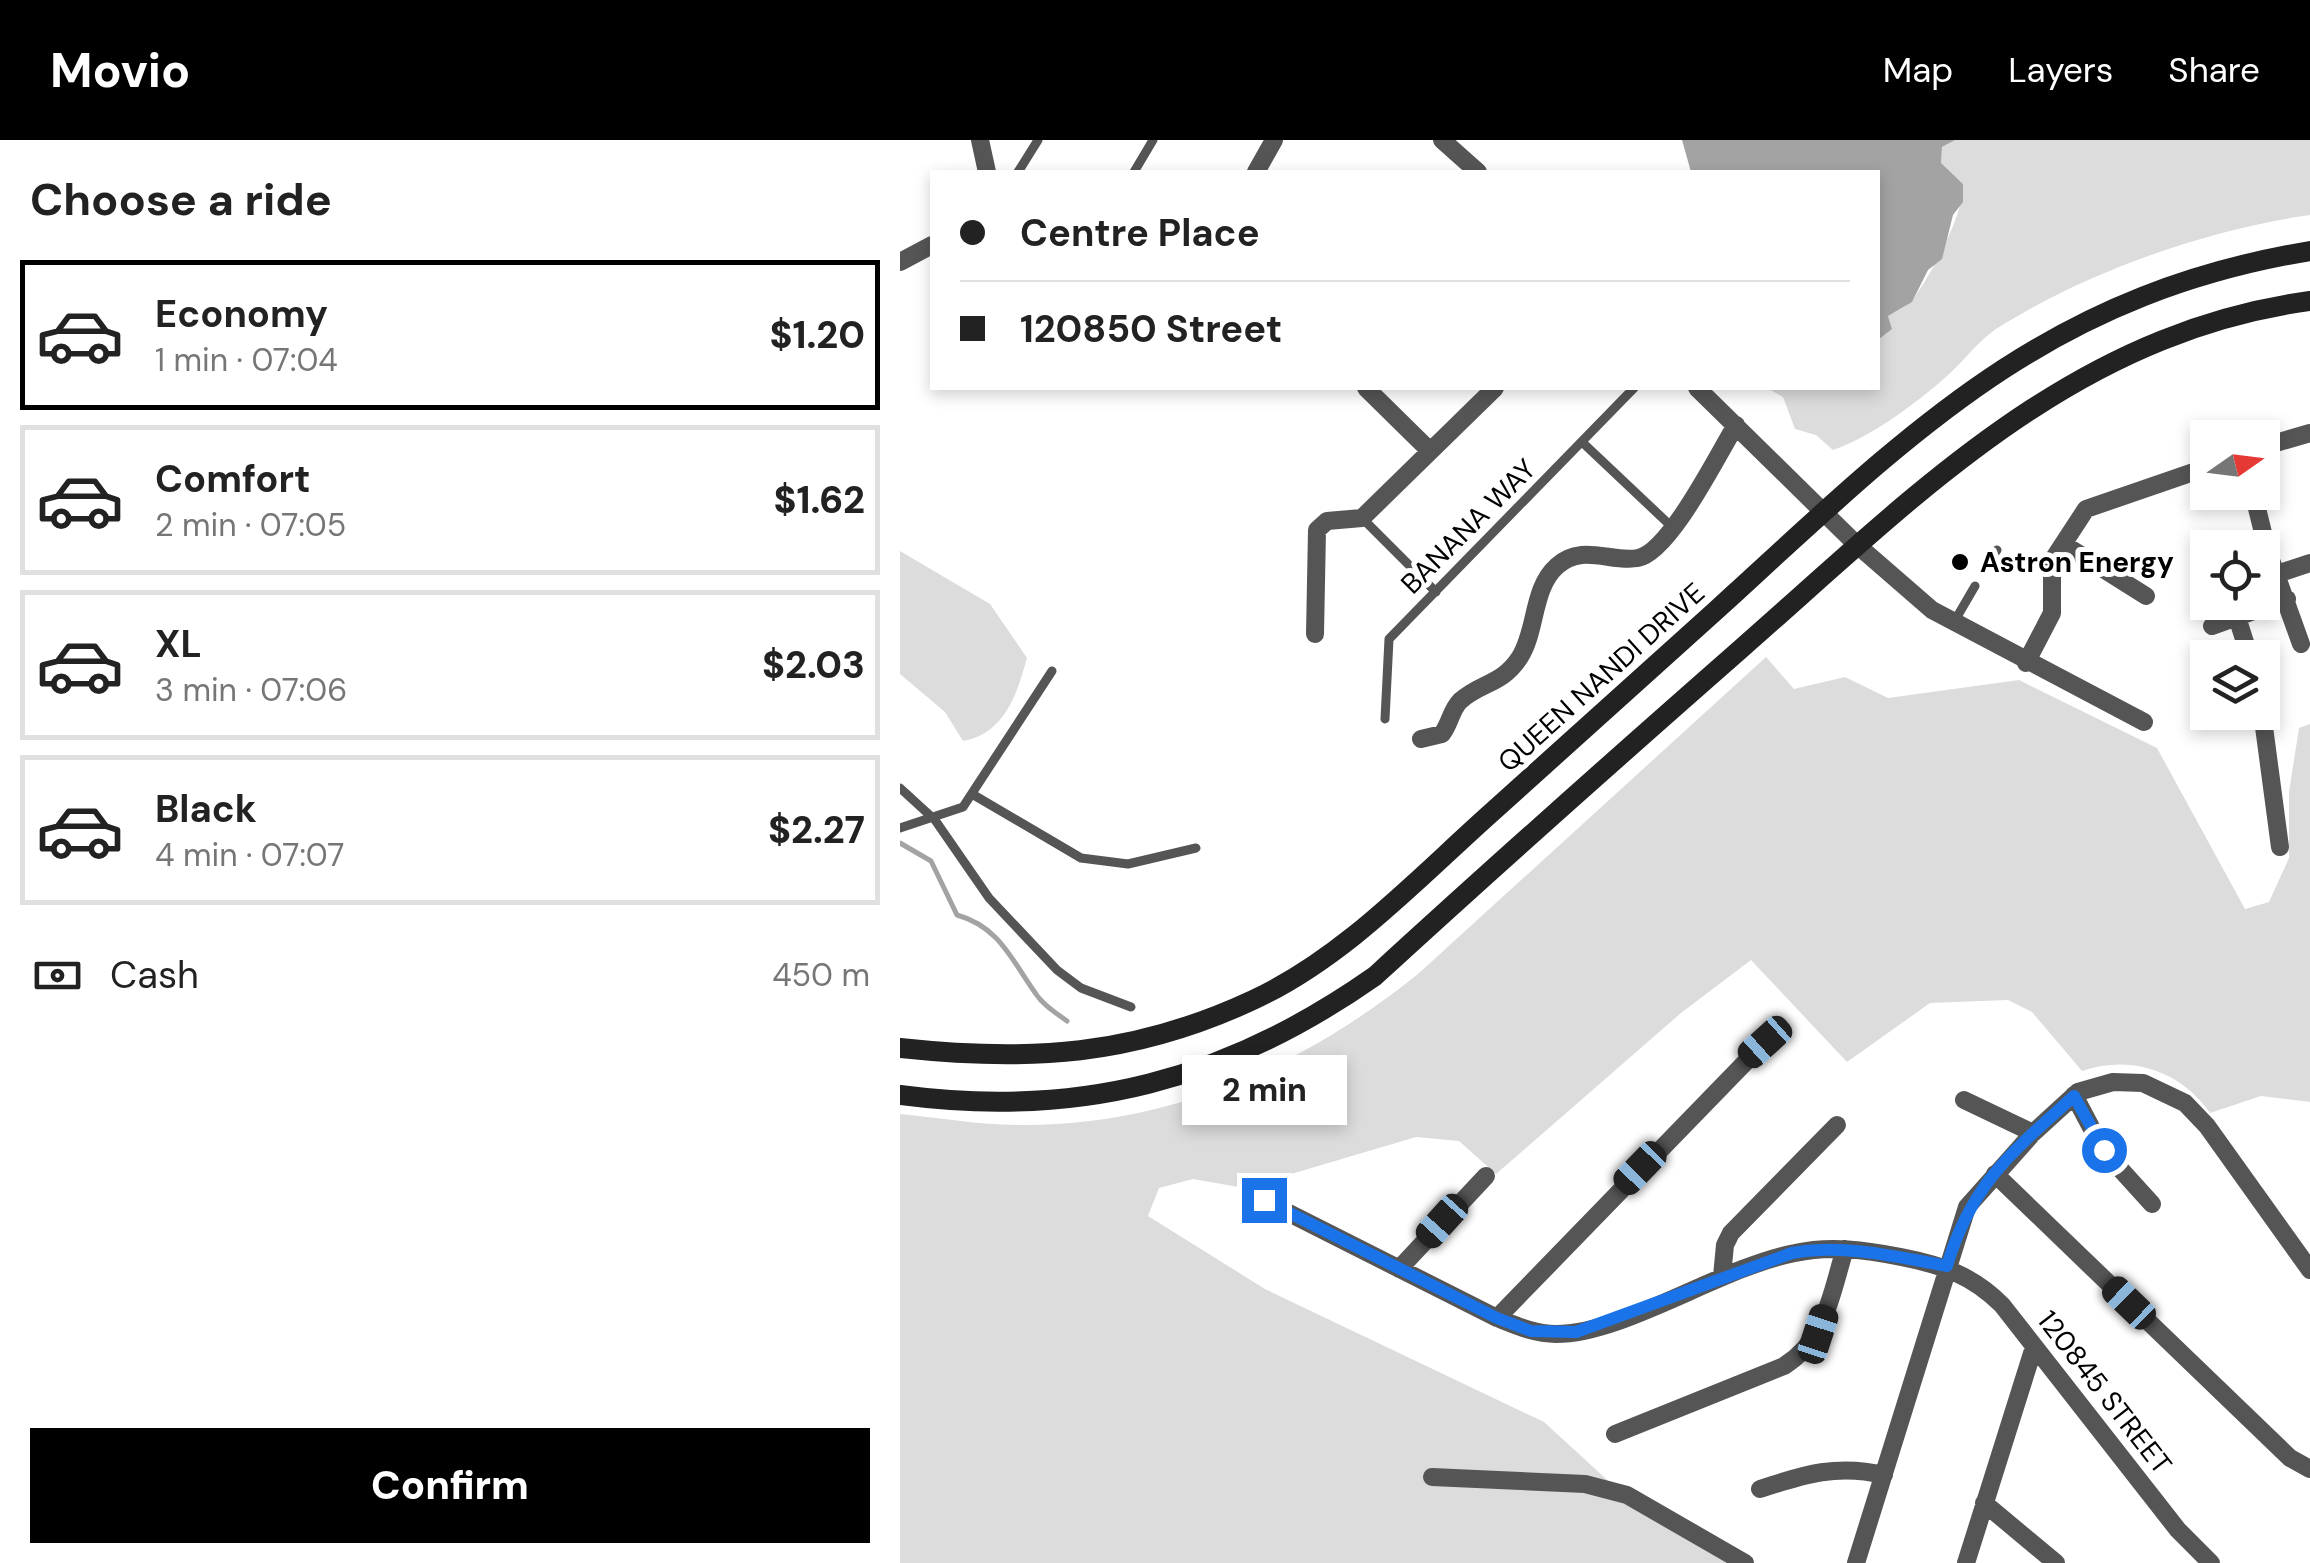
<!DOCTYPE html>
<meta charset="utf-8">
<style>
body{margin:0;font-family:"DM Sans",sans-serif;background:#f2f2f2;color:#222;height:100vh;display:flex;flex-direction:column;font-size:38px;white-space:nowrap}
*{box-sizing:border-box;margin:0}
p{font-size:32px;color:#767676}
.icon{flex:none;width:55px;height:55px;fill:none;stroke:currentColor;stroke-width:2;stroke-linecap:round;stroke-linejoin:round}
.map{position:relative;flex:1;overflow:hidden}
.details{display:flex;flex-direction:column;background:#fff;width:900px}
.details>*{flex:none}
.hud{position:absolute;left:30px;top:30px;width:950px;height:220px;border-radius:0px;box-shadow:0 5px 15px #0003;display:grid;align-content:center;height:220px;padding:0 30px;background:#fff}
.needle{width:65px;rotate:76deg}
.controls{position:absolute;left:1290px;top:280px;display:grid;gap:20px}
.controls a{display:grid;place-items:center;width:90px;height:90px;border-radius:0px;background:#fff;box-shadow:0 5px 15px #0003;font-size:50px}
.end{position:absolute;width:45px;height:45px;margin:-22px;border:12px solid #1a73e8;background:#fff;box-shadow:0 0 0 5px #fff}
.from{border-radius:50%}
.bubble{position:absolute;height:70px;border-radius:0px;background:#fff;box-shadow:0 5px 15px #0003;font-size:32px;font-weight:800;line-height:70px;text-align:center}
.car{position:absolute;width:30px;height:60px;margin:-30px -15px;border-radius:12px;box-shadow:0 0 8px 2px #0007;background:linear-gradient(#222 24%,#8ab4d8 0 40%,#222 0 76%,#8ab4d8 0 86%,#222 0)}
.hud b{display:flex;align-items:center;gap:35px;height:95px;font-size:38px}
.hud b+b{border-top:2px solid #e0e0e0}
.hud i{width:25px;height:25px;background:#222}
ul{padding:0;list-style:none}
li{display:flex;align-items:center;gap:30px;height:150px;margin:0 20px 15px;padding:0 10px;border:5px solid #e0e0e0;border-radius:0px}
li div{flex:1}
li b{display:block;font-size:38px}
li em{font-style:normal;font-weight:800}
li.current{border-color:#000}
li>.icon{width:90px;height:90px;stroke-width:1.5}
h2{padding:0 30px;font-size:45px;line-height:120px}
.pay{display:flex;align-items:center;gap:25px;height:110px;padding:0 30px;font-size:38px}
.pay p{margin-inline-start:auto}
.primary-button{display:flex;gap:20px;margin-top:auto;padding:20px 30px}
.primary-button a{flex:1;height:115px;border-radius:0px;background:#000;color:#fff;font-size:40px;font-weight:800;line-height:115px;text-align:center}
header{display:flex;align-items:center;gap:60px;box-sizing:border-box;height:140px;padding:0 50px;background:#000;color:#fff}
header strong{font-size:48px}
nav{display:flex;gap:55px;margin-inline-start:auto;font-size:35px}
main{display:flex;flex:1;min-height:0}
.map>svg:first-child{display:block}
.green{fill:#dcdcdc}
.water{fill:#a3a3a3}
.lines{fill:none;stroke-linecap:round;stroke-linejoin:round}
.stream{stroke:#a3a3a3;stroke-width:5}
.service{stroke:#555;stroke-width:9}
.minor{stroke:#555;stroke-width:18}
.secondary{stroke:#222;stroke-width:20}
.route{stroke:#1a73e8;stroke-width:12}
.poi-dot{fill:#000;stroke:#fff;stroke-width:4}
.labels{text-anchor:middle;stroke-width:10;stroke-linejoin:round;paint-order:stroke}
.street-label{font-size:28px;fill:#000;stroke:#fff}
.poi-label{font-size:28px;font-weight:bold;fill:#000;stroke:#fff;text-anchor:start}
</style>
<header>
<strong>Movio</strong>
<nav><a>Map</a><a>Layers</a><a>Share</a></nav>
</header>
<main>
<section class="details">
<h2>Choose a ride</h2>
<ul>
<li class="current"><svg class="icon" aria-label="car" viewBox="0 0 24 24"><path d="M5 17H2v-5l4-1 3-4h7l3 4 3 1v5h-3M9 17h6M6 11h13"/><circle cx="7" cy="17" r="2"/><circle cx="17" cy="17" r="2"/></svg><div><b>Economy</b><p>1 min · 07:04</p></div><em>$1.20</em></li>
<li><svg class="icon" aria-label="car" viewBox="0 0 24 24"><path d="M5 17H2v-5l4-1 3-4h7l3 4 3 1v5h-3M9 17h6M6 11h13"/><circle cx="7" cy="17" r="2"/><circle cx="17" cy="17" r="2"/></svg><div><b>Comfort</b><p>2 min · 07:05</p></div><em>$1.62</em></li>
<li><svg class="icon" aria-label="car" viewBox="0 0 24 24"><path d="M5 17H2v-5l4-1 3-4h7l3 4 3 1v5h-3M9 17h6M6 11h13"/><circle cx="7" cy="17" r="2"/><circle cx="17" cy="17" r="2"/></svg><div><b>XL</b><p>3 min · 07:06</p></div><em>$2.03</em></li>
<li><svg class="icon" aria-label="car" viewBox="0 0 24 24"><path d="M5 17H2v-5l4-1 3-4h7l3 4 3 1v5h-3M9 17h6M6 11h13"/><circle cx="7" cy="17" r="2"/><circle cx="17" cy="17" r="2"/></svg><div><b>Black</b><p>4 min · 07:07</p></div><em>$2.27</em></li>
</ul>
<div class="pay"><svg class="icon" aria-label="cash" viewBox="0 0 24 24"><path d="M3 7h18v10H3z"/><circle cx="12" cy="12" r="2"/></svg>Cash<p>450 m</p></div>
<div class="primary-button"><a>Confirm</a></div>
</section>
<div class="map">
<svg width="1410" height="1423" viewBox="0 0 1410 1423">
<rect width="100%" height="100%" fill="#fff"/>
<path class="green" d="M1055,0H1410V75C1305,90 1186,132 1096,189C1078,201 1063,222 1047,236C1017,263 969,298 933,310L916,295L895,289L883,257L867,248H978V200L992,189L988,176C996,171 1008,166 1014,158C1032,132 1064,75 1063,44L1041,24L1042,7Z
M0,411L90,464L127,518C117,554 105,593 63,601L45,572L0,534Z
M866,517L894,549L945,537L988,558L1119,540L1257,608L1345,769L1369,762L1389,718V652L1399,588L1410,584V962L1361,956L1310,973C1281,931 1231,914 1182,931L1132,872L1108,860L1030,863L947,922L851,820L781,873L596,1034L559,1001L516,997L344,1048L293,1039L259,1048L248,1076L365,1149L644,1282L739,1369L836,1423H0V974C40,978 80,985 121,985C269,986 404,926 518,834Z"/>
<path class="water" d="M782,0H1055L1042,7L1041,23L1063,44V62L1053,75L1042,119L1028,130L1012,162L988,176L992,189L978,200V32H791Z"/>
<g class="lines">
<path class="stream" d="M0,703L31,721L57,775C100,787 112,821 136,854C143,865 156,873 167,881"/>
<path class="service" d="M118,32L138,0
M234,32L253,0
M682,302L772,387
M462,378L536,452
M1084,430L1097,410
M1054,482L1075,446
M485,579L489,499L734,248
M0,648L35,680L89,758L157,830L181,848L231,867
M72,654L181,718L228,724L296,708
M0,688L63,667L152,531"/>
<path class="minor" d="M80,0L87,32
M542,0L578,32
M356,32L374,0
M0,122L32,105
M466,248L529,310
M797,248L956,404L1032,470L1244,582
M1362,307L1410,293
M1353,352L1367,409L1401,504
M1165,405L1246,456
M1377,434L1410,423
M1337,477L1350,518
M1312,486L1387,459
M415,494L417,390L427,381L462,378L595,248
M1126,523L1152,473V421L1186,369L1308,327
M1362,572L1380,707
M521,599L542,594C550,584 551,570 560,561C581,542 602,545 620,517C637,490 632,448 657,426C682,403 711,423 738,418C770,412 818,314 836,285
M1174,955L1203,1010L1252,1064
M1064,960L1133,993
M1095,1034L1390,1318L1410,1329
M365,1061L597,1178C617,1186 635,1194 656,1194C724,1194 821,1127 895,1113C930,1105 966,1110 1001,1117C1042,1125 1072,1135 1102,1165L1278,1390L1311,1423
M499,1129L586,1036
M822,1136L825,1105L831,1093L937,985
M597,1178L865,902
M715,1294L884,1226C926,1200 931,1154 945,1109
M532,1337L685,1344L727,1355L845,1423
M860,1349C905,1334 938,1324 984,1335
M1084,1363L1156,1423
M956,1423L1067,1067L1133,993L1178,952L1213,942L1243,943L1285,963L1307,986L1410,1130
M1066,1423L1134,1207"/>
<path class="secondary" d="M0,908C130,922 233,916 353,860C444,818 517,739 591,673C672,600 754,527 835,453C1019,284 1152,154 1410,111
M0,955C180,979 327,940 475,836C596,725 720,615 843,507C1015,356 1172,193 1410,161"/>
</g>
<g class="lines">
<path class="route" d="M364,1060L597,1178L631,1191L676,1192L892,1113C945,1104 994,1116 1047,1126C1071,1044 1113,1011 1174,956L1204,1010"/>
</g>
<circle class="poi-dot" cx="1060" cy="422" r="10"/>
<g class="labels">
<g class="street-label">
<text transform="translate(568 386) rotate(-45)" y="10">BANANA WAY</text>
<text transform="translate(701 537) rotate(-42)" y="10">QUEEN NANDI DRIVE</text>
<text transform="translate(1205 1252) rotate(52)" y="10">120845 STREET</text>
</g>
<g class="poi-label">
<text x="1080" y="432">Astron Energy</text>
</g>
</g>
</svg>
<div class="controls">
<a><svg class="needle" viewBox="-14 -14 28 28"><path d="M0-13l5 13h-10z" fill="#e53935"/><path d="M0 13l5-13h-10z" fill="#767676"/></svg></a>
<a><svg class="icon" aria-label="locate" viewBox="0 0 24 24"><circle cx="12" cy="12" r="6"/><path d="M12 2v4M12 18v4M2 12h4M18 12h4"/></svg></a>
<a><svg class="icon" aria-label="layers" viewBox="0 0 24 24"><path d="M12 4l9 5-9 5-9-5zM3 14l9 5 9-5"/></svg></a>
</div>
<i class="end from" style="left:1204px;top:1010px"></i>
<i class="end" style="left:364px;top:1060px"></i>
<div class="bubble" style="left:282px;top:915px;width:165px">2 min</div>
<i class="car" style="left:865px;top:902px;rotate:228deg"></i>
<i class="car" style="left:740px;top:1028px;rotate:224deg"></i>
<i class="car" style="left:542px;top:1081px;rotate:222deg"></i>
<i class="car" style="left:1229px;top:1163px;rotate:314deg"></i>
<i class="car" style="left:918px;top:1194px;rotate:18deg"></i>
<div class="hud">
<b><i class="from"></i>Centre Place</b>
<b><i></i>120850 Street</b>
</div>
</div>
</main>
